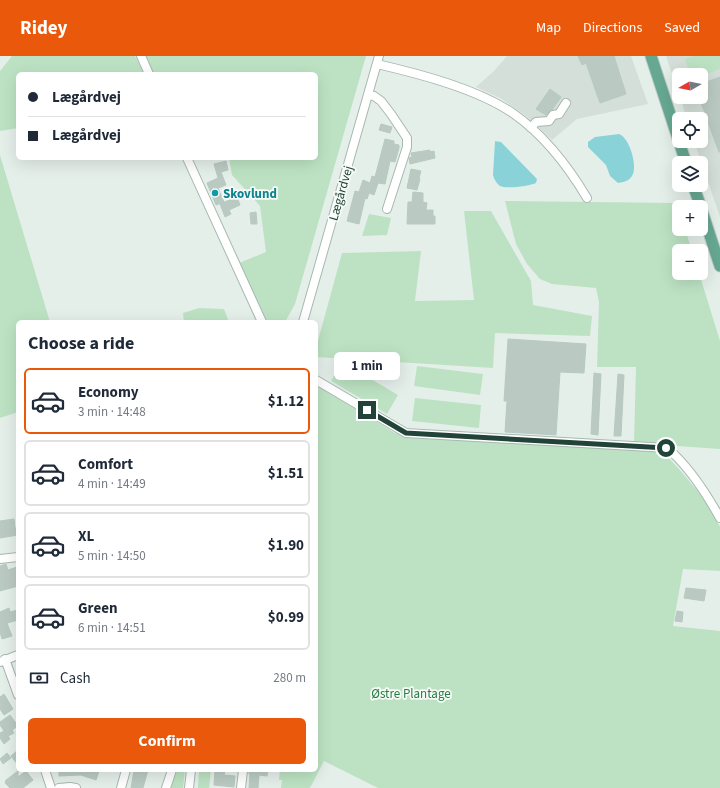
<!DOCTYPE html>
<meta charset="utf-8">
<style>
body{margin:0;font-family:"Source Sans 3",sans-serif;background:#f2f2f3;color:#1f2937;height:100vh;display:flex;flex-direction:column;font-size:15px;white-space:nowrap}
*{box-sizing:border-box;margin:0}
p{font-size:13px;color:#747a83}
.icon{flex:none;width:22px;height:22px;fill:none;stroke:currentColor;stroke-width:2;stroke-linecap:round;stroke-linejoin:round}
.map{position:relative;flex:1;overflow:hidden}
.drawer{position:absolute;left:16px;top:264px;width:302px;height:452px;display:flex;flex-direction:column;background:#fff;border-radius:6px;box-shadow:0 4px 16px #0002}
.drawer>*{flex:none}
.top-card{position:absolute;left:16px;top:16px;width:302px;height:88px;border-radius:6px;box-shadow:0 4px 16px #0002;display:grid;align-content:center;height:88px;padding:0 12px;background:#fff}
.needle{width:26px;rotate:261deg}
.controls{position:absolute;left:672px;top:12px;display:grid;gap:8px}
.controls a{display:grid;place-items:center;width:36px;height:36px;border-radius:6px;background:#fff;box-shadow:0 4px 16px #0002;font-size:20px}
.end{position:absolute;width:18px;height:18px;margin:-9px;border:5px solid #224337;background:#fff;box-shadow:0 0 0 2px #fff}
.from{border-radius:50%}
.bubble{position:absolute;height:28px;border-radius:6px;background:#fff;box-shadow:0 4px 16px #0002;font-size:13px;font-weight:700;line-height:28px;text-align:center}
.top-card b{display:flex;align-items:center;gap:14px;height:38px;font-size:15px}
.top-card b+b{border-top:1px solid #e0e1e3}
.top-card i{width:10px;height:10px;background:#1f2937}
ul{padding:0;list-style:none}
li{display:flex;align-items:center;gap:12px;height:66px;margin:0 8px 6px;padding:0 4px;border:2px solid #e0e1e3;border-radius:6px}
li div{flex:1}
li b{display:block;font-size:15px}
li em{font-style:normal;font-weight:700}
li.active{border-color:#ea580c}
li>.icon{width:36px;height:36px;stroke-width:1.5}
h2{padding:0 12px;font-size:18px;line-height:48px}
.pay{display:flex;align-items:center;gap:10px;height:44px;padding:0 12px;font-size:15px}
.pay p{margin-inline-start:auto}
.primary-button{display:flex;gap:8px;margin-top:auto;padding:8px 12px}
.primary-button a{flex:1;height:46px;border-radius:6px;background:#ea580c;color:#fff;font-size:16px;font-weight:700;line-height:46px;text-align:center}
header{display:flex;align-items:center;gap:24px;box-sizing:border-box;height:56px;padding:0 20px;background:#ea580c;color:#fff}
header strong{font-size:19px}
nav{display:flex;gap:22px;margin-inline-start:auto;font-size:14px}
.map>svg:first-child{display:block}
.built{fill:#d3dfd8}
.green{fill:#bce2c3}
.water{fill:#89d3d8}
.building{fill:#bacac2;stroke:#b6cac0}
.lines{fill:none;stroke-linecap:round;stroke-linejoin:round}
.minor-casing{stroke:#a7b8b1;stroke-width:10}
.major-casing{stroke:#c1cac7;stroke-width:13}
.minor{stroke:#fff;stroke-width:8}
.major{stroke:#66a892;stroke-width:11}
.route{stroke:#224337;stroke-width:5}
.culture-dot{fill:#0f9aa8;stroke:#f6fbf8;stroke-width:1.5}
.labels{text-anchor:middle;stroke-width:3.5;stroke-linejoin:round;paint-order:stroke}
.culture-label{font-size:13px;font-weight:bold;fill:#0d838f;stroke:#f6fbf8;text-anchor:start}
.street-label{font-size:13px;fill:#224337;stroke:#f6fbf8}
.park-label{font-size:13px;fill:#287e42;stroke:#f6fbf8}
</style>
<header>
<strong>Ridey</strong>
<nav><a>Map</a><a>Directions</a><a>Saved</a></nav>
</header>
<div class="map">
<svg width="720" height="732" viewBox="0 0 720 732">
<rect width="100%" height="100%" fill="#e5efea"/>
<path class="built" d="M507,0H631L648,48L577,63L552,84L525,59L500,42L476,31L494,15Z
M666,0H720V161L694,85H701V63H687L680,41H701V19H679V39Z"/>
<path class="green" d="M12,0H135L144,18H18V72L0,75V15Z
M144,0H366L295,248L285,266H267L239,207L266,196L260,150L232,119L229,102H316V18H153Z
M694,0H720V13L701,20L690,19L685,3Z
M0,99L50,266H18V356L0,362Z
M505,145L677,147L679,154V173H685L692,195H679V217H699L720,285V393L634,387L636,311H597L599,246L596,232L552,228L540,223L527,208L516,188Z
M464,155H491L531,225L533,249L592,260L590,280L495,277L493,312L316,301V292L342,197L421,195L415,245L474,244Z
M369,158L391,162L387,179L362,180Z
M199,252L224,253L229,266H184L183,257Z
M342,306L398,339L387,358L331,325Z
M417,310L483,318L480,339L414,330Z
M316,329L395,377L662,395L679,413L706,445L720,471V515L683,513L673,570L720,575V732H378L324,705L310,732H281L282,724H279L280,714H316Z
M415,342L481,349L479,372L412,365Z
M177,714H185L183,732H171Z
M199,714H211L209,732H198Z"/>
<path class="water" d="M619,78C630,82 638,111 632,120C629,125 624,126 618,127L610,120L606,109L588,91V86L595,81Z
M495,85L501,86L537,123L536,127C530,130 506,133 500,130C497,128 494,123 493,119Z"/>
<path class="building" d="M578,0H614L626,38L600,47L586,7L582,9Z
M720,21V96H719L699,41H701V28Z
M550,33L561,41L552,54L550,55L546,59L536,53Z
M381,68L392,71L390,77L379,74Z
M385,83L394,85V88L399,89V92L395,106L390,105L385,128L378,127L374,139L369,137L367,143L365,142L359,168L347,165L355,135L359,136L363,124L370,127L372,120L375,121Z
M430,94V96L434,95L435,102L410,108L409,102L412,101L411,97Z
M226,105L228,114L221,116L226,129L218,132L224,146L216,149L207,127L218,122L214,108Z
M411,113L421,115L419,122L420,123L417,134L407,132Z
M413,136L423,137V146L427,147L426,154H433V160H435V168H407L408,146H412Z
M237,141L240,149L229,154L231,158L225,161L220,148Z
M256,156L257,168H251L250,157Z
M508,283L586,288L584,317L560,316L556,379L505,376L507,345H504Z
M594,317L601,318L598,379L591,378Z
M618,318L624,319L621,380H614Z
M14,463L15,472L18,473V479L0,482V465Z
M6,508L8,514L17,511L18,516V530L0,535V510Z
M686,532L706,534L704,545L684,542Z
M9,552L10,556L18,554V564L7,567L12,580L2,583L0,576V556Z
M677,555L683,556L682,566L675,565Z
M4,638L13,653L4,659L0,653V641Z
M10,659L18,670L12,674L14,677L8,680L10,683L4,688L0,682V677L4,675L0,669V666Z
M18,694V709L11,700Z
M7,697L11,702L3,708L0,703Z
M59,714H95L99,715L96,724L81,719L59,720Z
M134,714H148L143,732H131Z
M215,714H225L224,719L235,720L234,731L214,729Z
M249,714H268L267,720L259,719L258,732H249L250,718H249Z
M18,715V721L26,715L33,724L23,732H10L5,727L6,724Z"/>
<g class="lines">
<g class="minor-casing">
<path id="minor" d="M141,0L149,18
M377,8C420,18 478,33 514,58C545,80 568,110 587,142
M368,39L374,40L381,45L391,58L407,82V91L387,153
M531,72L536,66L549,65L553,59L559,58L566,47
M187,102L262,266
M303,266L379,0
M316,324L406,377L667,392C689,410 706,437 720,462
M0,503L18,501
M5,603L18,639
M0,606L18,599
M45,714L51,732
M59,732L70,731L76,732
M121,732L126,714
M166,732L172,714
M189,732L191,714
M241,732L243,714"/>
</g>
<g class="major-casing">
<path id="major" d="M651,0L686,107
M693,129L701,151
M701,152L720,210"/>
</g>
<use href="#minor" class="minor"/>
<use href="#major" class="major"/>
</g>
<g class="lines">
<path class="route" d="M367,354L406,377L666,392"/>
</g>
<circle class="culture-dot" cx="215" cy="137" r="4"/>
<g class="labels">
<g class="culture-label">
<text x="223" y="142">Skovlund</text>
</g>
<g class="street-label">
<text transform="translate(340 137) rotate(-74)" y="5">Lægårdvej</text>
</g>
<g class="park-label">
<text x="411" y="642">Østre Plantage</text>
</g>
</g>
</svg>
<div class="controls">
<a><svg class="needle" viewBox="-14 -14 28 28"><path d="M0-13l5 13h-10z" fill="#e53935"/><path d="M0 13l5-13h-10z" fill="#747a83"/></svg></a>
<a><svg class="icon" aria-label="locate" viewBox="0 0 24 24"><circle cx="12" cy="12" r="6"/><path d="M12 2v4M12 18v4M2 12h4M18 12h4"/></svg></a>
<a><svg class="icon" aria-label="layers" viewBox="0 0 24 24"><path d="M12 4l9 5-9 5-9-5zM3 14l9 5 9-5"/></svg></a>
<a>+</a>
<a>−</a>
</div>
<i class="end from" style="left:666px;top:392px"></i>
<i class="end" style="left:367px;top:354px"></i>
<div class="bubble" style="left:334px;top:296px;width:66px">1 min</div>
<div class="top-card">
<b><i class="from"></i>Lægårdvej</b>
<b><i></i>Lægårdvej</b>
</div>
<section class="drawer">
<h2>Choose a ride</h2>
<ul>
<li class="active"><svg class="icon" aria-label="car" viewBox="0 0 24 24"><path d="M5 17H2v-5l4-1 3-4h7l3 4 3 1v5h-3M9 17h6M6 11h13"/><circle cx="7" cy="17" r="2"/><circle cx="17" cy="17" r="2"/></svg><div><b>Economy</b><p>3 min · 14:48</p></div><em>$1.12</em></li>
<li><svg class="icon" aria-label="car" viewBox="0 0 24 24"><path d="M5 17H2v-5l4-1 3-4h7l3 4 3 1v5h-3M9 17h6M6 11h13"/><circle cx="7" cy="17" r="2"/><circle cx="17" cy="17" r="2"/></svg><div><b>Comfort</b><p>4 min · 14:49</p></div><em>$1.51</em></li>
<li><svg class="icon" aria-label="car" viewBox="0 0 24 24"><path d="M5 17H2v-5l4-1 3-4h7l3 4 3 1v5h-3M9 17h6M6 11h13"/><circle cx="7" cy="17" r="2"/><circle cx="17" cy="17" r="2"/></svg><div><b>XL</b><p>5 min · 14:50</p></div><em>$1.90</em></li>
<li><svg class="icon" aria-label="car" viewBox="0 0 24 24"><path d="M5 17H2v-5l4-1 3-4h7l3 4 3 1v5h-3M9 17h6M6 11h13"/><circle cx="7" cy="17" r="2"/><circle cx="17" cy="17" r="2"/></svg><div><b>Green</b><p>6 min · 14:51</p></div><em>$0.99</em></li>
</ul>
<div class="pay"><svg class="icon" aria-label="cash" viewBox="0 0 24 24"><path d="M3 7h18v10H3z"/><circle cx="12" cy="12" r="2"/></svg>Cash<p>280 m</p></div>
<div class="primary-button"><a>Confirm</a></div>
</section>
</div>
